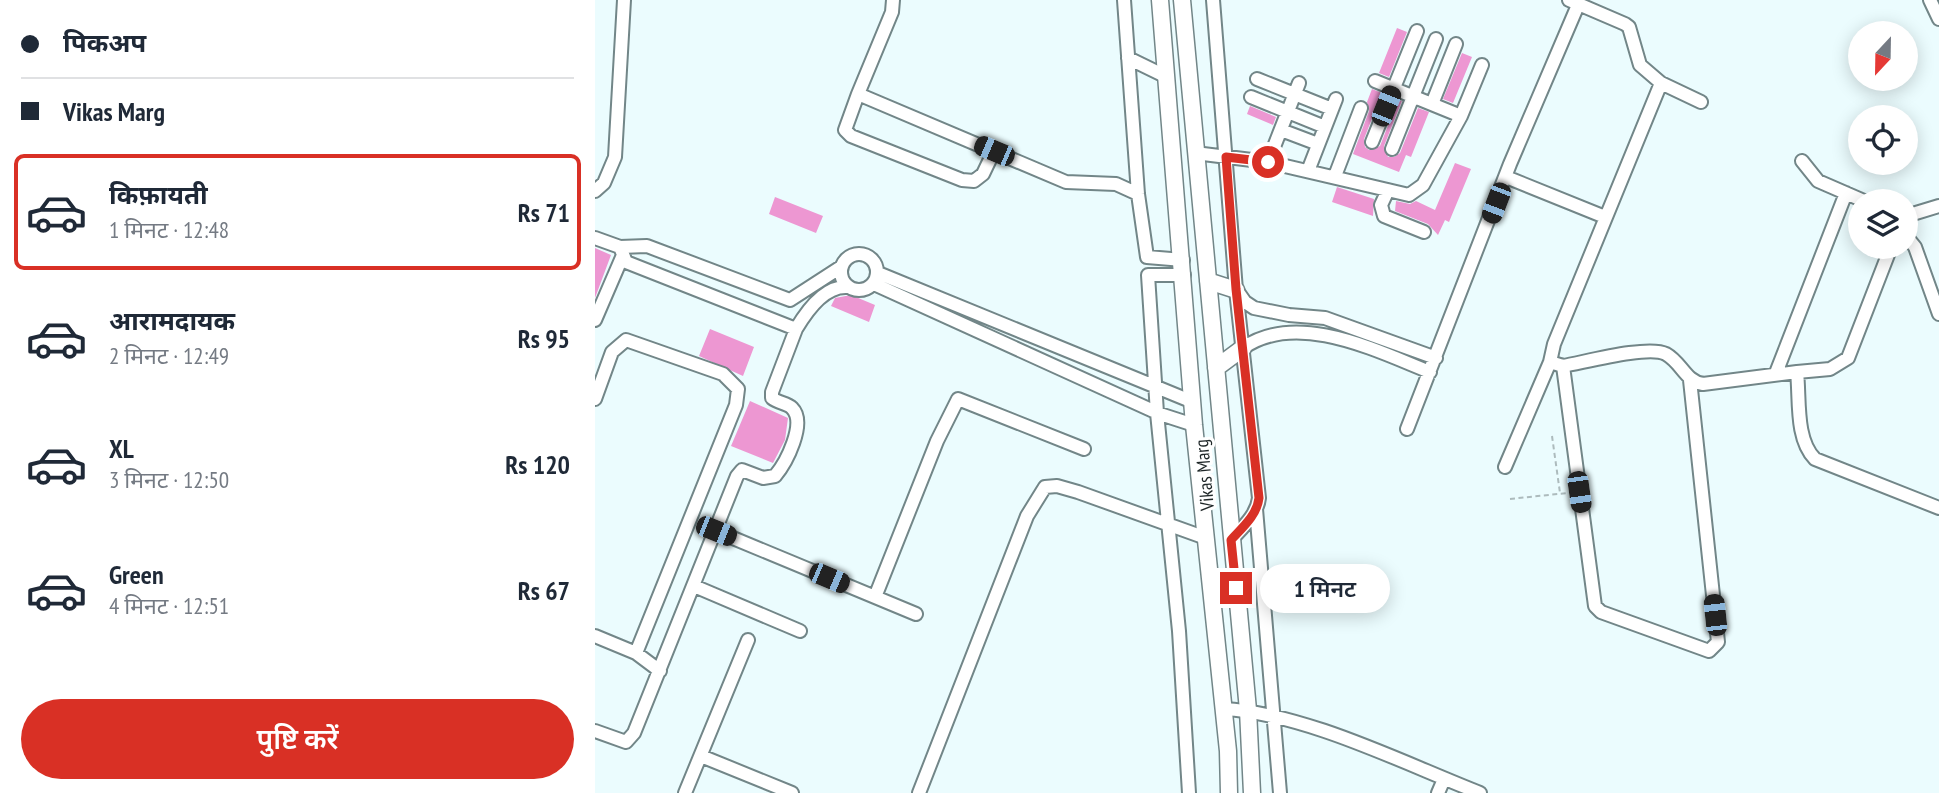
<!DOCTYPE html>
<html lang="hi">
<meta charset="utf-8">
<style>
body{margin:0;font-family:"PT Sans Narrow","Noto Sans Devanagari",sans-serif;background:#f6f6f7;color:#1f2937;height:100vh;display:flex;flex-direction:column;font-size:26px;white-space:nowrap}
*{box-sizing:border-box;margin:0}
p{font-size:23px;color:#747a83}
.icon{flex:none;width:38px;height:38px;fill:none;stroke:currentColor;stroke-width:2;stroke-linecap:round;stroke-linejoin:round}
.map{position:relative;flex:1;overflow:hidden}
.details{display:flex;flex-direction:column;background:#fff;width:595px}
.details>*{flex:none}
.hud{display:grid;align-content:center;height:154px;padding:0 21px;background:#fff}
.needle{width:46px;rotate:202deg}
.fabs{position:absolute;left:1253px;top:21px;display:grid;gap:14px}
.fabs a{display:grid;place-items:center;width:70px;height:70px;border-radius:50%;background:#fff;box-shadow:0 4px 18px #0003;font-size:35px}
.end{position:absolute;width:32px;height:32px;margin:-16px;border:9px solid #d93025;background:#fff;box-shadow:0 0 0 4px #fff}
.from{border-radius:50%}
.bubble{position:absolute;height:49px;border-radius:24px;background:#fff;box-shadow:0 4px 18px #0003;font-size:23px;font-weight:600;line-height:49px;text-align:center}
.car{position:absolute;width:21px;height:42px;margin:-21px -10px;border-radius:9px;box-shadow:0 0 5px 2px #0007;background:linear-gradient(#222 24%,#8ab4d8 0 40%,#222 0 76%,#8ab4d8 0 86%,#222 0)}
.hud b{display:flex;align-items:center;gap:24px;height:66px;font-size:26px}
.hud b+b{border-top:2px solid #e0e1e3}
.hud i{width:18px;height:18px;background:#1f2937}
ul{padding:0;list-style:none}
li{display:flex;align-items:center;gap:21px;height:116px;margin:0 14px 10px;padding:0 7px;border:4px solid transparent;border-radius:10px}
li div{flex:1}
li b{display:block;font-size:26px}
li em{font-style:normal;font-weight:600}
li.current{border-color:#d93025}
li>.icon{width:63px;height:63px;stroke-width:1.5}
.button{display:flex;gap:14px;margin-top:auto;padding:14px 21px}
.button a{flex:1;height:80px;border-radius:42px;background:#d93025;color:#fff;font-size:28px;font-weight:600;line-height:80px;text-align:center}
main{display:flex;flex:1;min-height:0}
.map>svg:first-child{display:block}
.building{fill:#ed97d2}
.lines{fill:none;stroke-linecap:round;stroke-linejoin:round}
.minor-casing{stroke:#728688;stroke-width:16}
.major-casing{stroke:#728688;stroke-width:19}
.path{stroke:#adbbbd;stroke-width:2;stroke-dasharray:5 3.5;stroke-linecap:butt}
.minor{stroke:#fff;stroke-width:12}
.major{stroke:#fff;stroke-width:16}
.route{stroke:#d93025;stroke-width:9}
.labels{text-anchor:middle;stroke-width:6;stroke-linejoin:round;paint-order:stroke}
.street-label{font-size:19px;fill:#1f2728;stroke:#fff}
</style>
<main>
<section class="details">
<div class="hud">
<b><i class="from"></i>पिकअप</b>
<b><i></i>Vikas Marg</b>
</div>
<ul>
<li class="current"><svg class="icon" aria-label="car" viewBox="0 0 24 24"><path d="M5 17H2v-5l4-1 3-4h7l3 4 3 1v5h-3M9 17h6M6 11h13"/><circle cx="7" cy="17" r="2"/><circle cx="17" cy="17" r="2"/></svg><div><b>किफ़ायती</b><p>1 मिनट · 12:48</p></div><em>Rs 71</em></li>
<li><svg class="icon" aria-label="car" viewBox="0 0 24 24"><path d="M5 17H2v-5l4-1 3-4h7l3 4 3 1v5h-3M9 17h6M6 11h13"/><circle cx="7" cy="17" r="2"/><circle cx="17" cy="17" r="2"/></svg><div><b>आरामदायक</b><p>2 मिनट · 12:49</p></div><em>Rs 95</em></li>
<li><svg class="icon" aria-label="car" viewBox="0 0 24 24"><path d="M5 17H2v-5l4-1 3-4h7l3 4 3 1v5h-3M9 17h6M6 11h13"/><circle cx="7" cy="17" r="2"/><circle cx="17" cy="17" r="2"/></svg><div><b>XL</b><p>3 मिनट · 12:50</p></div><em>Rs 120</em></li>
<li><svg class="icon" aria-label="car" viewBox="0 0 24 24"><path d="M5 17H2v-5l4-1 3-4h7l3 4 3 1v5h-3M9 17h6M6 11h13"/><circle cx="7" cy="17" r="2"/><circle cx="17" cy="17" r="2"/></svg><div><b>Green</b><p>4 मिनट · 12:51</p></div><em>Rs 67</em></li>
</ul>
<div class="button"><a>पुष्टि करें</a></div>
</section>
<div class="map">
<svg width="1344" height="793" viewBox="0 0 1344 793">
<rect width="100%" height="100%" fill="#ebfcfe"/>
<path class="building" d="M802,28L812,32L794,77L784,73Z
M867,53L877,57L858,103L848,99Z
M777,89L787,93L769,139L770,147L774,150L785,146L803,100L807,101L789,146L793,157H799L805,153L823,108L834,112L816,157L811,155L804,172L758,154L774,111L772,102Z
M655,106L681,117L678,125L652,114Z
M860,163L876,169L854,222L850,220L843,235L833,224L800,211L801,201L815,204L821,201L840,210Z
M742,187L779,199L778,216L737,202Z
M180,197L228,216L221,233L174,214Z
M0,248L16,255L0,298Z
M256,295L280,305L274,322L236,306L240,298Z
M115,329L159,347L148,376L104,356Z
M155,401L193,418L190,440L178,463L136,446Z"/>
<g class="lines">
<g class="minor-casing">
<path id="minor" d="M298,0L297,12L263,94L471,182L521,184L543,194
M529,0L543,194L552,257L588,260
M618,0L641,290L664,498C662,515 648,527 636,540
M974,0L1030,24L1034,27L1045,65L1066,83L1106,102
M1335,0L1344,19
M533,58L572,77
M662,79L737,109
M780,81L866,116
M1066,83L959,344L955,362L968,366C991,362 1053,345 1071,354C1087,363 1090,381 1108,384L1202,372C1205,399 1200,439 1220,459L1344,508
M263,94L250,130L256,136L367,180L379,181L388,174L399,151
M656,97L730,127
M837,104L861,44
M686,130L723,144
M777,142L822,31
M797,149L841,39
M600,153L673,162L814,195L828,185L866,116L887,65
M1207,161L1223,181L1269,201
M673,162L704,83
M713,171L741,99
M740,176L766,108
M911,177L1010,217
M793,190L786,205L789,216L829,232
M0,191L9,183L20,157L29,0
M1311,216L1344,206
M1311,236L1320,247L1344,314
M0,238L25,247
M246 272a18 18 0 1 1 36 0a18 18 0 1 1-36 0Z
M246,267L195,300L52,246L25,247L31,262L201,329C211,312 230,285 253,287
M283,273L598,402
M589,275H553L562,413L584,631L594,793
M279,284L565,414L599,425
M643,292L650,302L659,308L694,315L730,318L841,358
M0,320L28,255
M648,348C702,310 782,351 835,372
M968,366L1000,606L1006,612L1114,651L1123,642L1095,380
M1202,372L1235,369L1253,358L1296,247
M1181,373L1251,193
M0,399L17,352L31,340L128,374L143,389L141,405L41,653
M812,429L915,164L983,5
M910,467L955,362
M661,509L685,793
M121,531L321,614
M99,586L205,631
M280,597L342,441L363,399L489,449
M0,636L41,653L65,671
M628,709C710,713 808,763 885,793
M0,731L31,742L39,733L142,476L147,470L168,478L180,476C191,463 212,423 197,408C192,403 183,403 177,398V392L201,329
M106,756L197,793
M90,793L153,640
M324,793L432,516L450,487L462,486L483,492L611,538
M843,793L849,779"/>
</g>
<g class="major-casing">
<path id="major" d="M565,0L599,425L633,751L634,793
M587,0L653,710L657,793
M613,281L641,290
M621,368L648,348"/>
</g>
<path class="path" d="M957,436L965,493
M915,499L972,493"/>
<use href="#minor" class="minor"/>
<use href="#major" class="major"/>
</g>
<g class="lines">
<path class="route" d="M641,588L636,540C648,527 662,515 664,498L641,289L631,157L673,162"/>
</g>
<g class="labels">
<g class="street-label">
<text transform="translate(609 475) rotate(-95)" y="7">Vikas Marg</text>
</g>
</g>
</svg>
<div class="fabs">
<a><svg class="needle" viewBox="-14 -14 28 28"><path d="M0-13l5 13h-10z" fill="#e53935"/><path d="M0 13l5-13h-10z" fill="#747a83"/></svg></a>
<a><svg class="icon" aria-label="locate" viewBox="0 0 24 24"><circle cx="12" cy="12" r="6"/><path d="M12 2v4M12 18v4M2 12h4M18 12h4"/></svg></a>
<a><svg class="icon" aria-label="layers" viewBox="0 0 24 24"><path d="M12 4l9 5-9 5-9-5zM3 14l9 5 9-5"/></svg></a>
</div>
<i class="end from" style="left:673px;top:162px"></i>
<i class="end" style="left:641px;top:588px"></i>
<div class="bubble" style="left:665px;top:564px;width:130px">1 मिनट</div>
<i class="car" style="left:791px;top:106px;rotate:22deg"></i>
<i class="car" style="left:399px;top:151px;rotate:293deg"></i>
<i class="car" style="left:901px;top:203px;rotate:201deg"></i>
<i class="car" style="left:984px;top:492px;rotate:172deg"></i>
<i class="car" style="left:121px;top:531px;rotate:112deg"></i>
<i class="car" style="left:234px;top:578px;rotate:113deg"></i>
<i class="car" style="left:1120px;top:615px;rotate:354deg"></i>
</div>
</main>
